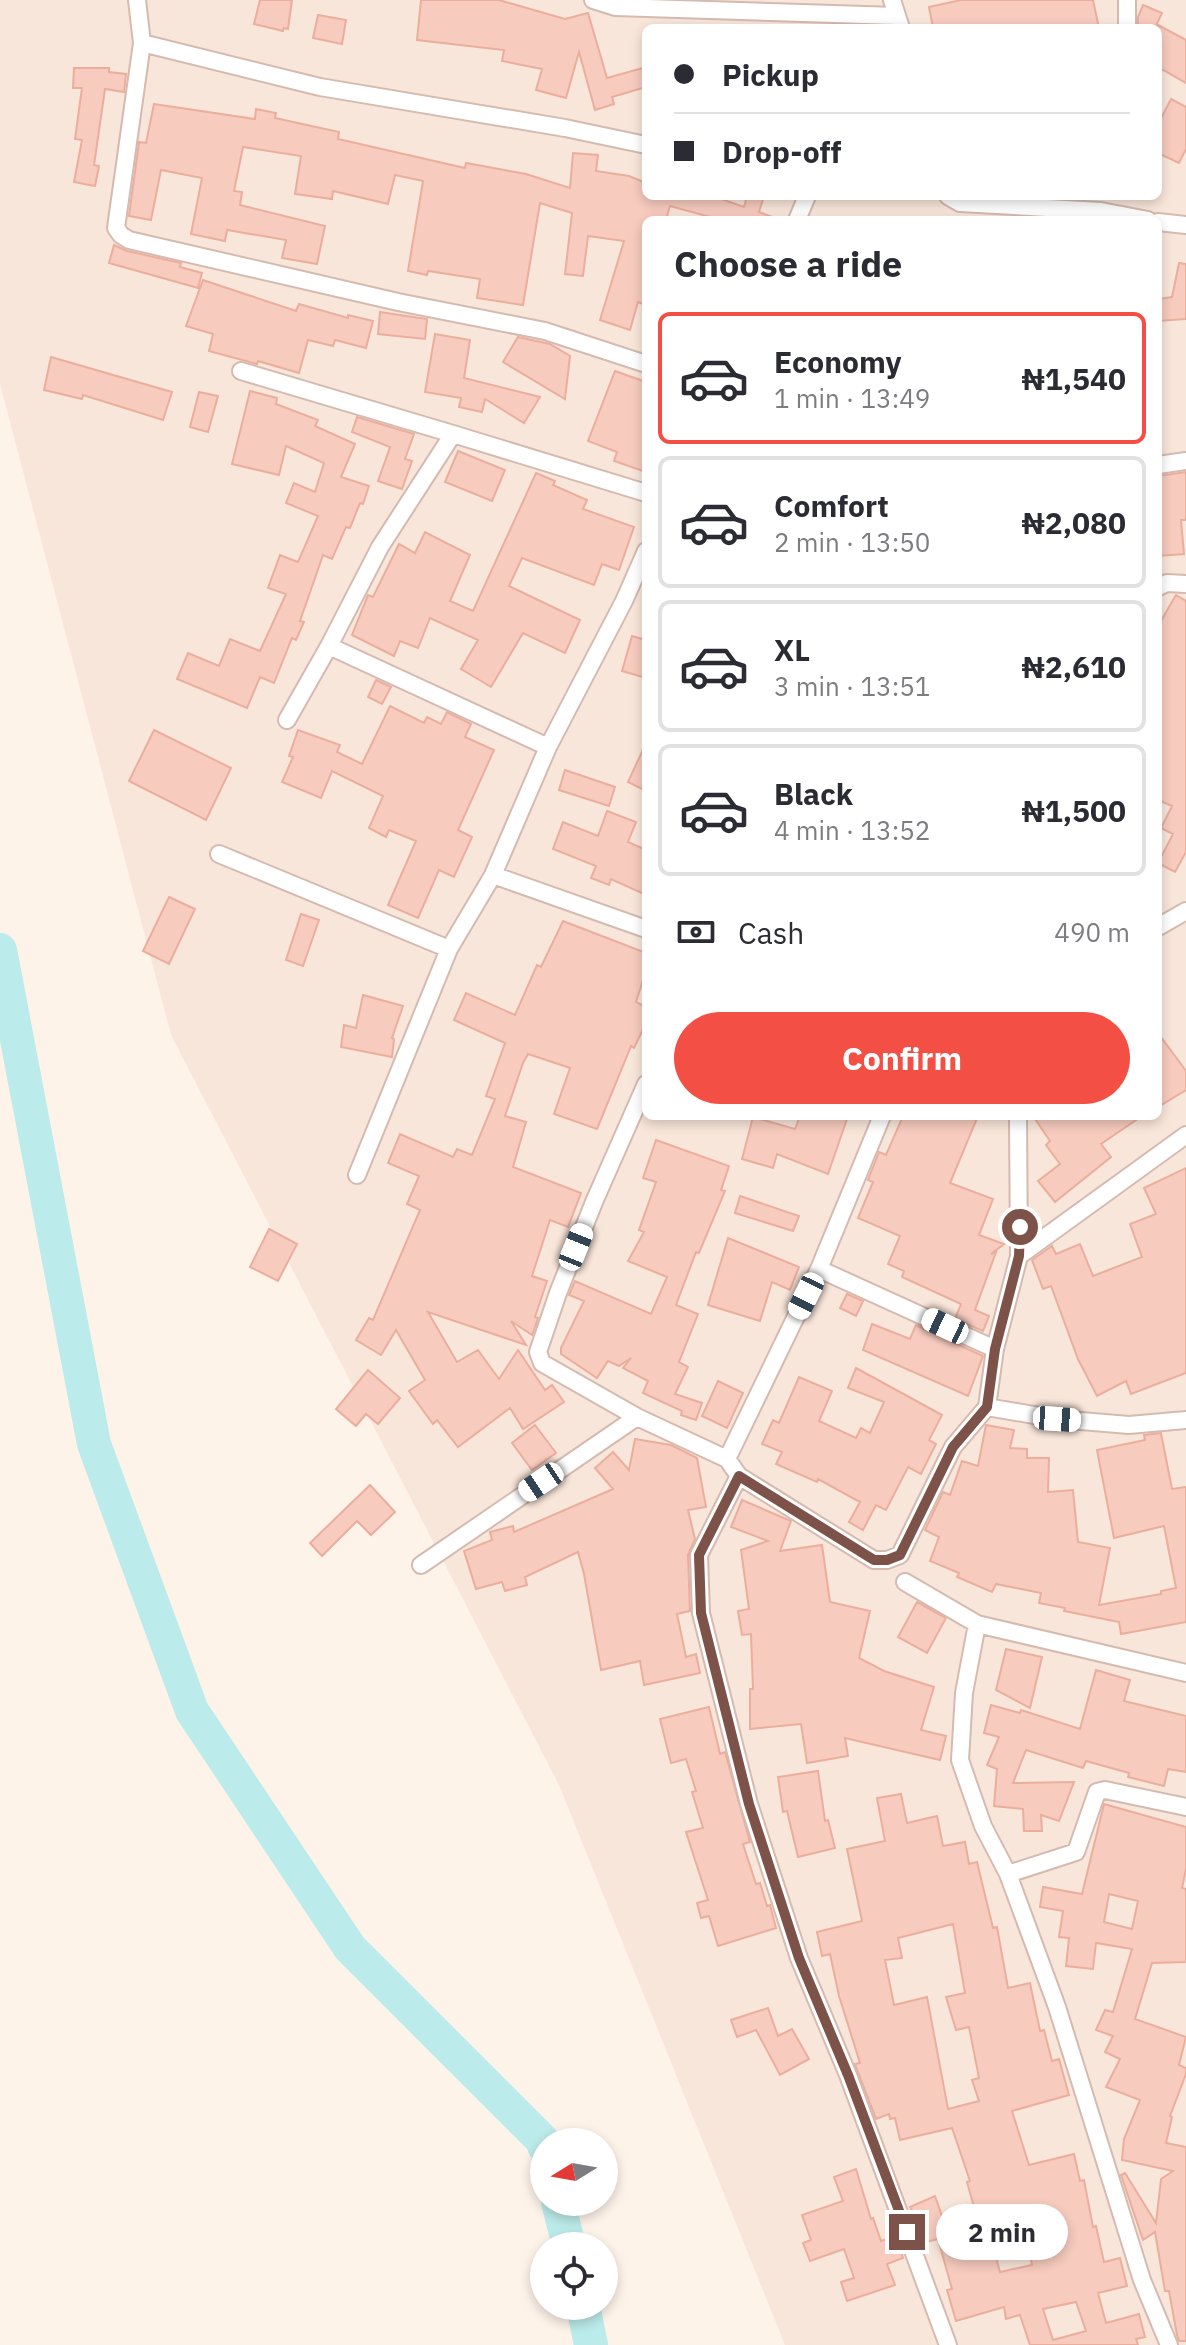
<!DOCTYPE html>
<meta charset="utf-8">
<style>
body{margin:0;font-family:"IBM Plex Sans",sans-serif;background:#f2f2f3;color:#2b2b33;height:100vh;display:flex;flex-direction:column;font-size:30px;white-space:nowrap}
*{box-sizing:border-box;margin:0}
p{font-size:26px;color:#7c7c81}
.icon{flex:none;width:44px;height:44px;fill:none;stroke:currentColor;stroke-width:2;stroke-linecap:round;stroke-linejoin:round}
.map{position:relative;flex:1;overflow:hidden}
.details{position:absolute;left:642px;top:216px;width:520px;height:904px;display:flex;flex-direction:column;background:#fff;border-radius:12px;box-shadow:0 4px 12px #0003}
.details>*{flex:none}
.guide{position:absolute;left:642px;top:24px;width:520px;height:176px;border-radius:12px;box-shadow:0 4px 12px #0003;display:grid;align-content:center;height:176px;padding:0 32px;background:#fff}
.needle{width:52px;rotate:259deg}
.tools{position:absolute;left:530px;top:2128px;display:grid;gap:16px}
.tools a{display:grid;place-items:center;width:88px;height:88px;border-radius:50%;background:#fff;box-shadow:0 4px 12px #0003;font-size:40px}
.end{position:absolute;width:36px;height:36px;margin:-18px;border:10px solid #7d5349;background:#fff;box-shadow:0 0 0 4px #fff}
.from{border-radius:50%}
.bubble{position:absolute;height:56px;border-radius:28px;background:#fff;box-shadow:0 4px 12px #0003;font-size:26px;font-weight:700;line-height:56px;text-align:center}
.car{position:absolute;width:24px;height:48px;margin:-24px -12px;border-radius:10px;box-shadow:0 0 6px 2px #0007;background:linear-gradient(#fff 24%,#345 0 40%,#fff 0 76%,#345 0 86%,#fff 0)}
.guide b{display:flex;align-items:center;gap:28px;height:76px;font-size:30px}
.guide b+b{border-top:2px solid #e1e1e2}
.guide i{width:20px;height:20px;background:#2b2b33}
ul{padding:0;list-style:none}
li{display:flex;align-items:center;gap:24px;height:132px;margin:0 16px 12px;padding:0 16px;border:4px solid #e1e1e2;border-radius:12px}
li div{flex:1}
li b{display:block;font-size:30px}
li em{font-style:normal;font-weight:700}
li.active{border-color:#f34f44}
li>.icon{width:72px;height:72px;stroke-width:1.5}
h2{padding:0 32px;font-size:36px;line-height:96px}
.pay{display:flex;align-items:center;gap:20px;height:88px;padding:0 32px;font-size:30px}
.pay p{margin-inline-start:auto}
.button{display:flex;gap:16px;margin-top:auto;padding:16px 32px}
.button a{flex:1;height:92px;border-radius:48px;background:#f34f44;color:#fff;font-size:32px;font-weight:700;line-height:92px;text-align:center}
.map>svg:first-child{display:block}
.residential{fill:#f9e6da;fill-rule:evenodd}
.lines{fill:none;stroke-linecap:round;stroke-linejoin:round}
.river{stroke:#bbebea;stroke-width:34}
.building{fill:#f7cbbe;stroke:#ebae9d;stroke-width:2;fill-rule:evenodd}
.street-casing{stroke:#d5bab0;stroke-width:20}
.street{stroke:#fff;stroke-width:16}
.route{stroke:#7d5349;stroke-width:10}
</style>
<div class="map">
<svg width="1186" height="2345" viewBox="0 0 1186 2345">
<rect width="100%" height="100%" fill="#fef3e9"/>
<path class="residential" d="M0,0H1186V2345H785L559,1785L171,1035L0,384ZM646,28H1158V196H646ZM646,220H1158V1116H646Z"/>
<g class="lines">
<path class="river" d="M0,950L94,1444L192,1711L350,1948L543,2141L544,2146
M558,2202L569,2246
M583,2306L591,2345"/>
</g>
<path class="building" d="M260,0H292L288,29L284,28L283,31L254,24Z
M421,0H499L565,19L588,13L607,78L646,67V87L612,97L614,104L595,110L579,52L566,98L536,90L542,69L502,61L504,50L417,40Z
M961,0H1093L1099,28H933L929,7Z
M1143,5L1162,13L1155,28H1138V17Z
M318,15L346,20L342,44L313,38Z
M1158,25L1186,40V83L1158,67Z
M74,68H109V72L126,74L124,92L105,89L94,165L99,166L95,186L74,182L82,140L75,139L82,88H73Z
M1171,99L1186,107V149L1179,163L1158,153V124Z
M154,104L255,119L256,109L276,113L275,118L339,132L338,139L465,168L466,163L526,174L570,188L573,153L598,155L596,171L629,176L646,183V196H713L744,207L747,196H764L759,212L775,218V220H721L670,206L666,220H646V305L638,302L630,330L600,320L624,241L588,236L583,276L565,274L572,213L540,203L523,305L477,298L480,279L428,271L427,275L408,271L423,181L395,175L388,204L333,191L332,199L295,194L301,156L243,147L234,191L242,192L240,205L325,226L317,264L282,258L286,240L227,230L225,241L191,234L202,178L161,170L151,220L129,216L139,142L146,143Z
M114,245L127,251L181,263L180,267L202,273L198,288L109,263Z
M1179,263L1186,264V319L1158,321V299L1172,297Z
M203,280L296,311L299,304L348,318V315L373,321L366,348L335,340L333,346L308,340L299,373L258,361L257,364L209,351L213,334L186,326Z
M380,312L427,319L425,339L378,334Z
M435,334L470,340L464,378L540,397L524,423L485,399L482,412L459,407L461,398L425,392Z
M518,337L550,344L570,356L565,399L503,362Z
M51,357L172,392L163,420L83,395L82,399L44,390Z
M615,371L646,382V472L614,461L617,452L588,441Z
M250,391L277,398L276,404L318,420L315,426L355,444L341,477L369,486L363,504L360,503L350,528L346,527L332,559L323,555L300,621L304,622L296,640L292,638L274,683L260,677L247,708L177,679L188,653L219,666L230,639L260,651L286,594L268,588L280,555L298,562L318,516L286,503L294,483L315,492L324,463L286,446L279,475L232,464Z
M199,392L218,396L208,432L190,427Z
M357,417L414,434L405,459L412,461L402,489L378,481L390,447L352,432Z
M458,451L505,470L492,501L445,482Z
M1186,472V520H1181L1184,554L1158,556V476Z
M536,473L555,481L553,485L587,500L583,509L634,527L619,570L602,564L594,585L522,558L509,586L580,620L565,653L523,633L491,687L461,669L478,640L430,618L418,648L400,641L394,656L352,635L368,595L373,597L399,544L415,553L425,532L470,555L450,601L473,611Z
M1176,595L1186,601V852L1175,872L1158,863L1173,834L1161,828L1172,806L1158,800V626Z
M632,636L646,640V678L622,671Z
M376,680L391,687L382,704L368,697Z
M390,706L424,723L427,717L441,724L447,712L471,724L465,737L494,750L458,830L472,837L454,877L439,870L418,918L388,905L416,841L389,830L386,837L369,828L383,796L332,771L321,798L282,782L293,757L289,756L298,730L340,745L337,752L362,764Z
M154,730L231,768L206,820L129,781Z
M646,743V791L628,782Z
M565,770L615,787L609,806L559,790Z
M607,811L636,822L628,842L646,850V895L611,879L609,885L591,878L596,866L553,849L563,822L598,836Z
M169,897L195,909L169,964L143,951Z
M301,914L319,920L303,966L286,960Z
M563,921L646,953V971L636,1002L646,1007V1023L634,1048L631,1046L597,1129L554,1114L570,1068L528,1054L523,1063L505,1116L526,1122L513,1167L581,1193L568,1227L550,1220L532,1276L547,1281L535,1317L538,1318L534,1330L532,1335L511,1321L526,1345L428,1312L457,1362L478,1350L499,1379L518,1350L545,1390L552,1385L564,1402L523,1429L510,1408L458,1447L437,1420L433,1424L409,1391L425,1380L396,1330L381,1355L356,1340L369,1318L373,1320L420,1210L407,1204L419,1176L388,1163L400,1134L453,1157L457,1149L472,1155L495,1099L486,1096L505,1043L454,1020L466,993L515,1015L537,965L541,967Z
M363,995L403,1006L392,1038L394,1039L392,1057L341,1047L344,1025L356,1028Z
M1158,1033L1186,1071V1090L1158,1107Z
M800,1116H848L828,1174L777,1154L773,1168L742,1159L753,1117L795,1129Z
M903,1116H978L950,1183L993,1199L979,1235L1004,1244L991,1254L996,1252L975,1310L989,1316L983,1331L955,1319L961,1304L902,1277L904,1271L888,1264L900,1236L858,1218L873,1182L868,1180L879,1152L886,1155Z
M1033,1116H1142L1101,1144L1111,1157L1055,1202L1038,1181L1060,1164L1046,1145L1050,1141Z
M656,1140L729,1166L721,1190L725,1191L699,1253L696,1252L676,1305L698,1314L679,1362L688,1367L675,1394L702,1403L696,1420L681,1415L682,1411L643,1393L648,1381L623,1368L631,1358L619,1366L608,1361L597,1378L561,1354V1348L584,1301L569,1295L575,1281L651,1314L667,1277L628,1261L644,1232L639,1230L656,1182L643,1178Z
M1186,1168V1373L1131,1394L1126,1381L1097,1396L1078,1359L1051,1286L1043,1289L1032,1260L1052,1246L1056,1254L1080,1244L1093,1276L1142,1257L1130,1224L1156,1214L1144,1188Z
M740,1196L799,1216L793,1231L735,1213Z
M269,1229L297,1244L278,1281L250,1267Z
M728,1238L799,1267L790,1290L772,1282L760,1321L708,1305Z
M847,1294L863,1301L856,1316L840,1308Z
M872,1324L910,1339L916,1325L983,1356L968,1396L863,1350Z
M856,1368L942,1415L929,1440L936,1444L921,1474L908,1467L886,1510L876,1505L863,1530L849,1522L860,1502L818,1479L817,1482L776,1464L782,1452L762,1444L773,1420L779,1423L799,1377L832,1391L819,1421L856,1438L861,1428L870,1433L884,1402L848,1388Z
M368,1370L400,1398L378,1424L366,1414L356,1426L336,1409Z
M718,1381L743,1393L727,1428L702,1416Z
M535,1425L556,1453L532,1470L512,1443Z
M986,1425L1014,1430L1010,1448L1027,1449V1458H1049L1048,1492L1073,1490L1078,1542L1110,1548L1099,1605L1161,1594V1591L1176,1588L1164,1526L1114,1538L1097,1450L1145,1440L1144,1435L1161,1433L1172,1489L1186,1487V1622L1121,1634L1119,1622L1064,1611L1065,1608L1039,1603L1041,1593L996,1584L992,1592L957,1577L959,1573L930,1561L939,1537L925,1530L943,1492L950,1495L962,1461L978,1466Z
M635,1439L671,1445L697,1458L706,1507L688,1510L695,1539L688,1555L690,1611L677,1614L686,1657L696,1654L700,1673L644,1685L640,1661L601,1670L584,1574L578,1552L525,1577L527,1585L505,1591L502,1582L476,1589L464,1551L492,1540L490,1532L513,1526L514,1532L613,1489L595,1468L613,1452L629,1470Z
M370,1485L395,1512L371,1535L357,1521L322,1556L310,1543Z
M742,1500L791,1521L780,1551L822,1545L830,1602L870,1611L859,1658L884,1671L934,1687L921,1730L946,1736L940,1760L845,1738L848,1756L807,1763L801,1724L750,1729V1689H753L751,1634L742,1635L738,1611L749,1609L741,1550L768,1541L731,1527Z
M917,1602L946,1618L927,1653L898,1637Z
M1006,1649L1042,1657L1030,1708L996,1690Z
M1096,1670L1130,1680L1124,1701L1186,1716V1772L1168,1769L1164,1786L1128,1777L1129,1773L1086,1761L1083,1768L1026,1750L1013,1783L1074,1782L1059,1821L1041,1815L1042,1831H1024L1023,1809L994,1806L997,1769L987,1765L999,1737L984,1733L991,1705L1020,1713L1021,1710L1080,1729Z
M709,1707L720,1754L725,1752L750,1842L743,1844L756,1884L760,1883L767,1906L770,1905L776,1928L718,1946L709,1916L701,1918L697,1903L708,1900L686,1832L703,1828L692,1792L696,1791L686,1759L671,1763L660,1719Z
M818,1771L825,1821L828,1820L835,1848L798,1857L787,1811L783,1812L778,1777Z
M901,1794L907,1823L937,1816L943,1846L965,1842L969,1864L977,1862L993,1928L997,1927L1008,1988L1030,1983L1040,2031L1044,2030L1052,2061L1059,2059L1069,2095L1012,2111L1029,2165L1074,2154L1080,2181L1084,2180L1093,2227L1096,2226L1104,2262L1120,2258L1127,2286L1098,2293L1106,2323L1139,2314L1145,2337L1136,2339L1138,2345H1030L1020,2315L1006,2319L1004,2307L956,2321L947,2290L952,2289L938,2239L922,2243L917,2229L922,2227L910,2207L935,2196L944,2222L975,2211L967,2182L970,2181L952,2128L900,2140L895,2118L890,2119L889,2114L876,2119L855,2064L860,2063L839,1996L830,1954L822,1956L817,1932L862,1921L847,1849L885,1841L877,1798ZM953,1924L965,1993L946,1997L956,2030L969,2027L979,2078L972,2080L979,2101L948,2109L927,1997L894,2005L885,1960L902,1958L898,1938ZM1014,2214L1015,2217L1021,2216L1032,2265L1000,2272L986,2222ZM1076,2302L1086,2331L1053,2340L1043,2309Z
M1104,1804L1186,1827V1869L1182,1888L1186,1889V1962L1152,1963L1135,2019L1186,2037L1179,2065L1186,2068V2074L1170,2116L1172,2117L1166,2143L1186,2147V2341H1179L1177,2335L1169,2291H1165L1155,2232L1143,2240L1121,2175L1125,2173L1156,2223L1161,2179L1173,2171L1122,2160L1124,2139L1140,2100L1106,2087L1120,2059L1105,2052L1113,2036L1096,2030L1105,2010L1113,2012L1132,1949L1096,1943L1093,1969L1066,1966L1069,1938L1059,1937L1063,1911L1040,1907L1043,1887L1082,1894ZM1109,1894L1138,1901L1132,1929L1104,1922Z
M768,2008L778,2036L792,2029L809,2059L780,2075L756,2030L737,2037L731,2020Z
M856,2169L871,2219L873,2218L881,2241L896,2236L903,2258L887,2264L895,2285L847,2301L841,2282L854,2278L844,2249L810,2261L803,2243L811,2240L802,2215L843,2201L834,2177Z"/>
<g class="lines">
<g class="street-casing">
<path id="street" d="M137,0L142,43L116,228L121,235L129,240L398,302L545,331L646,364
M593,0L615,7L897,16
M892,0L901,28
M1127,28V0
M142,43L320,87L565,128L646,145
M948,196L960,203L1101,211L1148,220
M797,220L807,196
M1158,222L1186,225
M241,371L453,434
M1158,465L1186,461
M1158,587L1167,583L1186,584
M287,720L329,646
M548,747L329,646L380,547L453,434L646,493
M219,854L449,949
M493,875L646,929
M1158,927L1186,911
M646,1084L594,1202L558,1293L538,1352L542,1363L637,1417L727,1459L739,1476L874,1560H887L900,1555L953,1447L987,1407L995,1349L1019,1256L1018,1116
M357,1175L449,949L493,875L548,747L624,601L646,551
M1019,1256L1186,1135
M819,1269L995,1349
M987,1407L1057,1419L1129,1425L1186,1420
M727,1459L819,1269L882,1116
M739,1476L699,1555L701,1613L749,1804L799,1958L848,2075L948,2345
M421,1565L637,1417
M905,1582L977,1624L1186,1673
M977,1624L964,1693L960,1760L983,1826L1008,1874L1057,2007L1142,2280L1169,2345
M1008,1874L1076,1852L1097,1792L1105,1790L1186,1807"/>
</g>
<use href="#street" class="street"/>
</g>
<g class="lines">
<path class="route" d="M907,2232L848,2075L799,1958L749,1804L701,1613L699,1555L739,1476L874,1560H887L900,1555L953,1447L987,1407L995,1349L1019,1256L1020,1227"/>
</g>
</svg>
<div class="tools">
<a><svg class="needle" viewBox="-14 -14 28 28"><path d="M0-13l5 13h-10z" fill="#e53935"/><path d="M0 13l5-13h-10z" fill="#7c7c81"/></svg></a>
<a><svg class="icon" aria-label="locate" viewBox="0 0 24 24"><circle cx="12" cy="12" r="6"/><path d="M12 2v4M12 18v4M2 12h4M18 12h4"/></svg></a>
</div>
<i class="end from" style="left:1020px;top:1227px"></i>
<i class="end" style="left:907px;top:2232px"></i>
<div class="bubble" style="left:936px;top:2204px;width:132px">2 min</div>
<i class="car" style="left:576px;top:1247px;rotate:22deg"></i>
<i class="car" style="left:806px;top:1296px;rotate:206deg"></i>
<i class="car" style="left:945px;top:1326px;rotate:295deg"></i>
<i class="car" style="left:1057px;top:1419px;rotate:94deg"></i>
<i class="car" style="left:541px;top:1482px;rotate:236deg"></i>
<div class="guide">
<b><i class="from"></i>Pickup</b>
<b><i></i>Drop-off</b>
</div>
<section class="details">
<h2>Choose a ride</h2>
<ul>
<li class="active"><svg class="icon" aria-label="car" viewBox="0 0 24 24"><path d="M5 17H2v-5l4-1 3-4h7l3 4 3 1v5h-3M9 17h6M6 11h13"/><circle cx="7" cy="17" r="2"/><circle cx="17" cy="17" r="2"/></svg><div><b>Economy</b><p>1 min · 13:49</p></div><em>₦1,540</em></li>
<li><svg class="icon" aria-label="car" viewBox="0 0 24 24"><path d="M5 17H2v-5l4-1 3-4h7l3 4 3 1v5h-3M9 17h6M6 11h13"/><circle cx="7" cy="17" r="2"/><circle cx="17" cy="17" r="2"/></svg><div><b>Comfort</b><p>2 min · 13:50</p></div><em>₦2,080</em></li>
<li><svg class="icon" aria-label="car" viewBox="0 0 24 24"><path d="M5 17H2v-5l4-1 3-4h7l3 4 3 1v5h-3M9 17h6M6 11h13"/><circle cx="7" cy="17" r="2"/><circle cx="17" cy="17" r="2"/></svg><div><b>XL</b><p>3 min · 13:51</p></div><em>₦2,610</em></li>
<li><svg class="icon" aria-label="car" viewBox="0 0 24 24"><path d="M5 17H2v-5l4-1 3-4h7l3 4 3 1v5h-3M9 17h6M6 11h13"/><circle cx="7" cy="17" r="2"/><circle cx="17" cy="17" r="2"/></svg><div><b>Black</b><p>4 min · 13:52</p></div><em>₦1,500</em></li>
</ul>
<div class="pay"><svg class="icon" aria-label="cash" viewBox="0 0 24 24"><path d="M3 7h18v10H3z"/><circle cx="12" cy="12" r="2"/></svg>Cash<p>490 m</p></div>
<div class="button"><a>Confirm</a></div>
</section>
</div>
